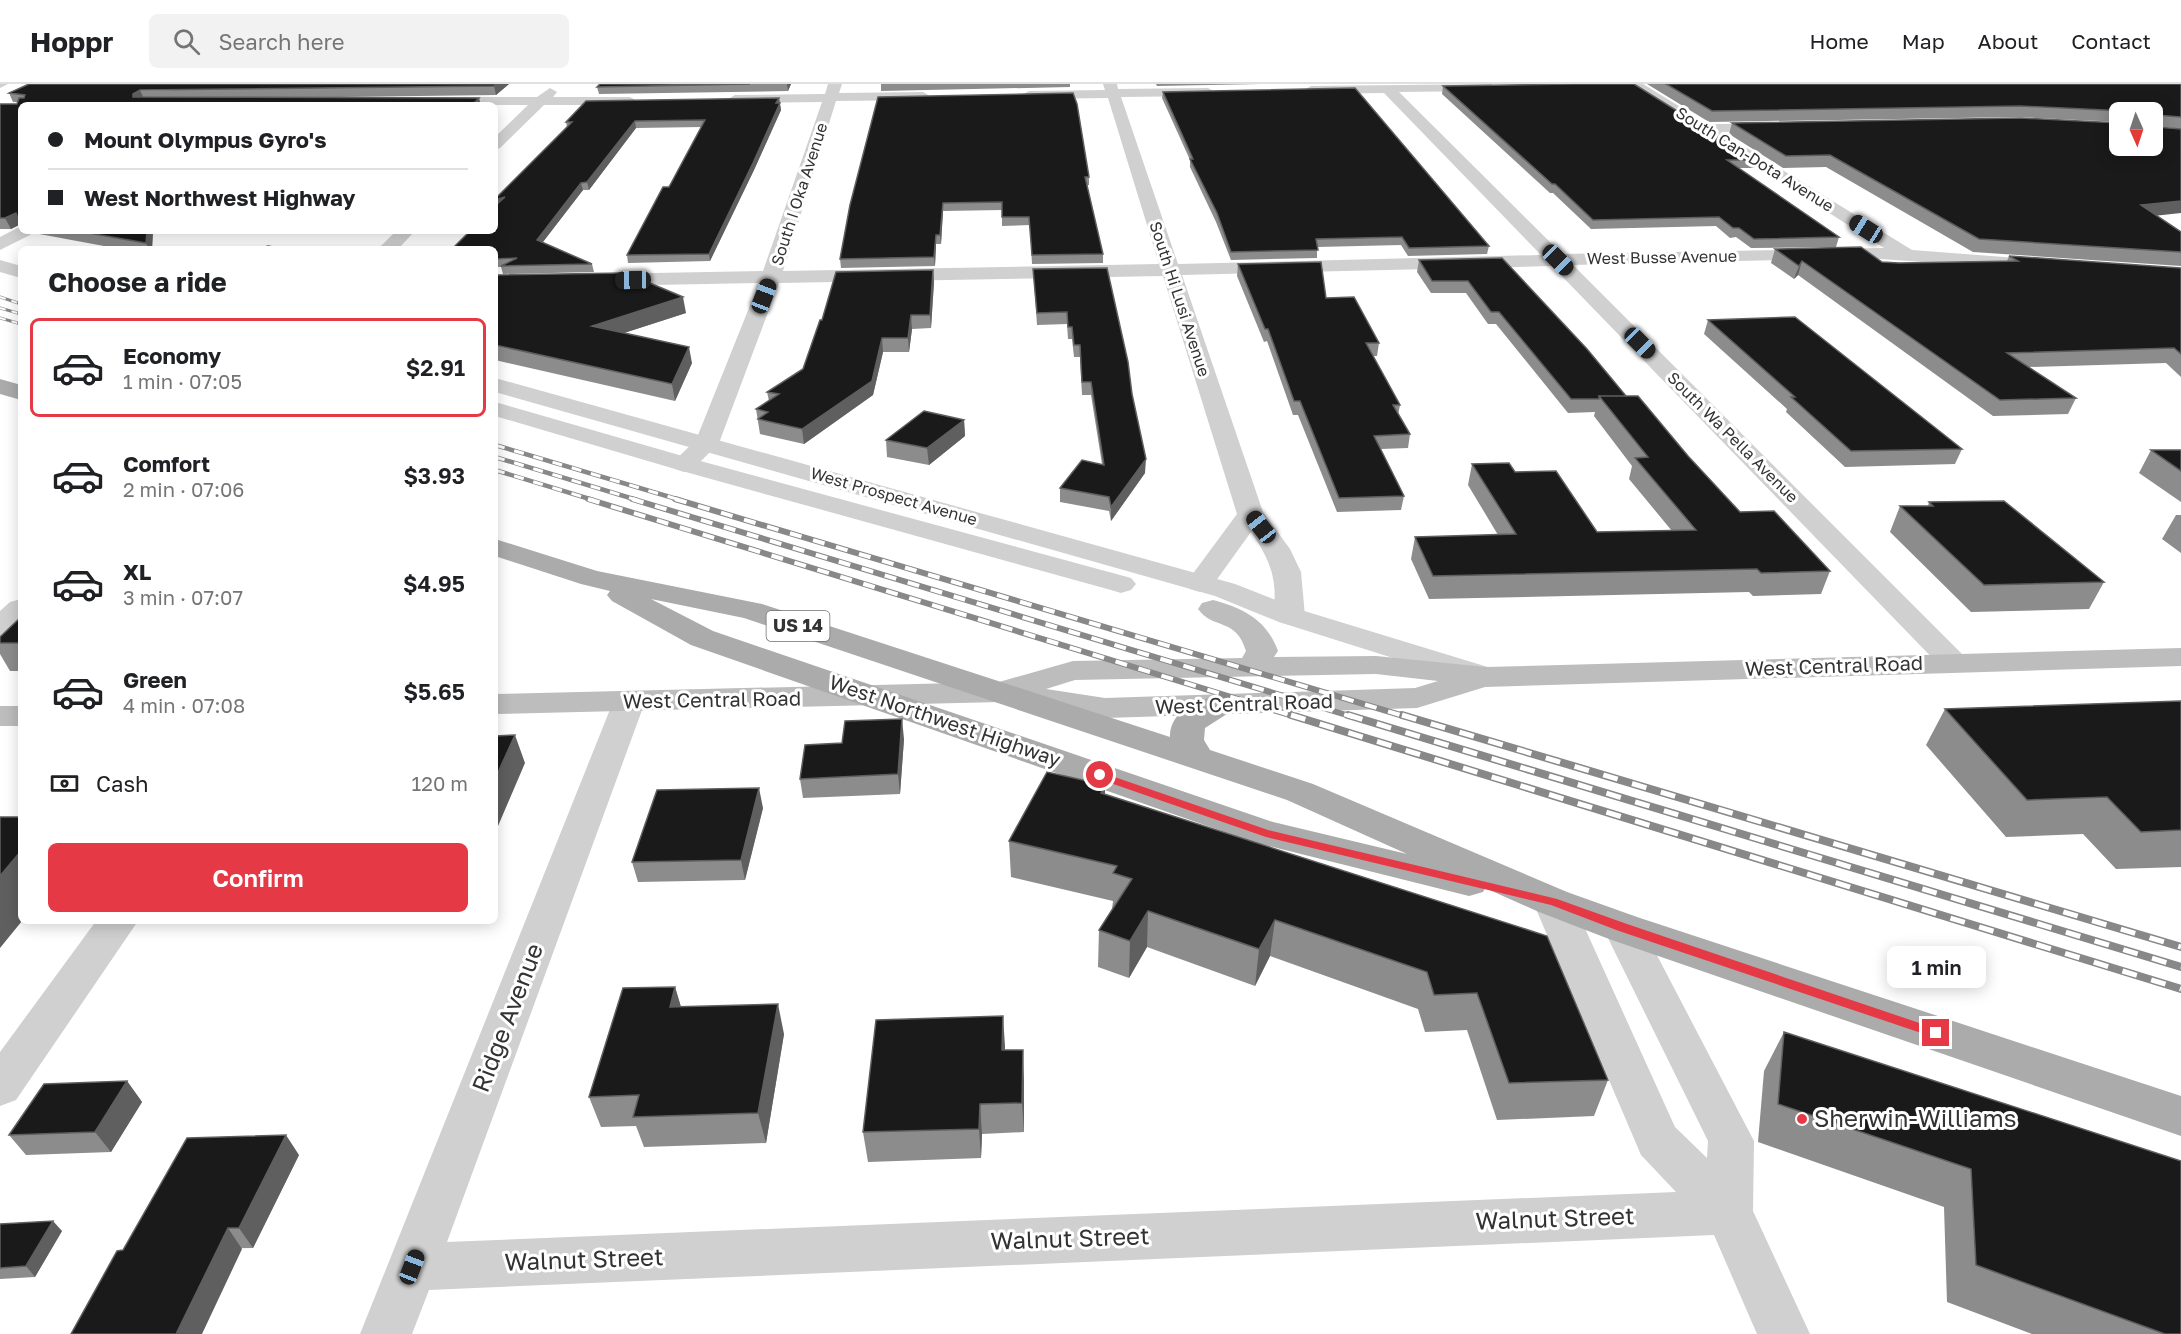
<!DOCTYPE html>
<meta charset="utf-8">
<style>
body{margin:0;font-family:"Golos Text",sans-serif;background:#f2f2f2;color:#202124;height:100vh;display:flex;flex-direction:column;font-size:22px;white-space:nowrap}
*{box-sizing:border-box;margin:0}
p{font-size:20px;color:#757577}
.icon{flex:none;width:33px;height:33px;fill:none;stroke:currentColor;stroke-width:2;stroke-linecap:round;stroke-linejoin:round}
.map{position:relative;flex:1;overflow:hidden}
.drawer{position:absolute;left:18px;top:162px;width:480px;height:678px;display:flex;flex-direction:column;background:#fff;border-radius:9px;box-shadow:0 3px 15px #0003}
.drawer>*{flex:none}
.top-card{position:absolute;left:18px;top:18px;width:480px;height:132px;border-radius:9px;box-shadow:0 3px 15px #0003;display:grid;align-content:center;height:132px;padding:0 30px;background:#fff}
.needle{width:39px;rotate:177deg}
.fabs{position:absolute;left:2109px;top:18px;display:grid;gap:12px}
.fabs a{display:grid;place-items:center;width:54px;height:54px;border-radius:9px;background:#fff;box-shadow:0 3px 15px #0003;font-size:30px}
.end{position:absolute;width:27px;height:27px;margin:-14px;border:8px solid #e63946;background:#fff;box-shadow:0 0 0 3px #fff}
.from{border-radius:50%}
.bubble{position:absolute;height:42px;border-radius:9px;background:#fff;box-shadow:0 3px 15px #0003;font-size:20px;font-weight:600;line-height:42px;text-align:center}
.car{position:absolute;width:18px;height:36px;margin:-18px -9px;border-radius:8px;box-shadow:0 0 4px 2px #0007;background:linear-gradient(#222 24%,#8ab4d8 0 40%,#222 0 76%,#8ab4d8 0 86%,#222 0)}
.top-card b{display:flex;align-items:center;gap:21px;height:57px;font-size:22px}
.top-card b+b{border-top:2px solid #e0e0e0}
.top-card i{width:15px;height:15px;background:#202124}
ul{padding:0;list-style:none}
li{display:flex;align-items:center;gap:18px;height:99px;margin:0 12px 9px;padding:0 18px;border:3px solid transparent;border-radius:9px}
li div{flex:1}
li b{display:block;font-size:22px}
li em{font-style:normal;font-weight:600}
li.on{border-color:#e63946}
li>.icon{width:54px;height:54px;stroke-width:1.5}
h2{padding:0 30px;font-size:27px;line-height:72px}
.pay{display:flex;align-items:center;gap:15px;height:66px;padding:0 30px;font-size:22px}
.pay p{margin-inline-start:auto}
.cta{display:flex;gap:12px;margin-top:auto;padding:12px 30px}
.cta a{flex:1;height:69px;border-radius:9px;background:#e63946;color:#fff;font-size:24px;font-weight:600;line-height:69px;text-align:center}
header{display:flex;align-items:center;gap:36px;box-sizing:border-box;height:84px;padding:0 30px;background:#fff;border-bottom:2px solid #e0e0e0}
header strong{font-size:28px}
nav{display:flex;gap:33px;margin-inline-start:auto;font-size:21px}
.search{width:420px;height:54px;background:#f2f2f2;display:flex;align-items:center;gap:15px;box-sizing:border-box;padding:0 21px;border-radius:9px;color:#757577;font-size:22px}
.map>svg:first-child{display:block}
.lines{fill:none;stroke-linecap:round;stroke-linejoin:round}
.minor{fill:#d0d0d0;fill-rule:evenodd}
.tertiary{fill:#d0d0d0;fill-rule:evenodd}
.secondary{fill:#bdbdbd;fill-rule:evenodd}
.primary{fill:#ababab;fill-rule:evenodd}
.rail-far3-casing{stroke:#888;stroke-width:3}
.rail-far2-casing{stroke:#888;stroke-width:4.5}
.rail-far1-casing{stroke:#888;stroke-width:6}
.rail-casing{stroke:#888;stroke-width:8}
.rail-far3{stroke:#fff;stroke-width:2;stroke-dasharray:6;stroke-linecap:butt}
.rail-far2{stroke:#fff;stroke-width:3;stroke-dasharray:10;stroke-linecap:butt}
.rail-far1{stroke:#fff;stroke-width:4;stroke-dasharray:12;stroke-linecap:butt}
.rail{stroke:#fff;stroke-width:5;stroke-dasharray:15;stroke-linecap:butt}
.wall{fill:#8c8c8c}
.shaded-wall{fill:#5f5f5f}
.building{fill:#1a1a1a;stroke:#5f5f5f;stroke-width:1.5}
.route{fill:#e63946}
.poi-dot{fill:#e63946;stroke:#fff;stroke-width:2}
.labels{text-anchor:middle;stroke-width:6;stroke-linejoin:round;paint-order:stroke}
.far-street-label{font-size:16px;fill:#333;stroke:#fff}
.shield{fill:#fff;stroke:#707070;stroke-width:1.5}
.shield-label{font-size:18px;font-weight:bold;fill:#333}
.street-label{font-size:20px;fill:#333;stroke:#fff}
.near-street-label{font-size:24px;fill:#333;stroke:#fff}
.near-poi-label{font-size:24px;fill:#333;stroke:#fff;text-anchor:start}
</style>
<header>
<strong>Hoppr</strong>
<div class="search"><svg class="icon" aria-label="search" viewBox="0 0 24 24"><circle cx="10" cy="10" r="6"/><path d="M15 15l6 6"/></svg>Search here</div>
<nav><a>Home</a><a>Map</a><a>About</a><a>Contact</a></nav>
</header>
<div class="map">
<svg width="2181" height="1250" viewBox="0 0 2181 1250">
<rect width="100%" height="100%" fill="#fff"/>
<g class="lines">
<path class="minor" d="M0,0H8L0,4Z
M828,0H842L839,9L923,8L930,12L923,16L836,17L783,187L1159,180L1108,14L1029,15L1022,11L1029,7L1105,6L1103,0H1117L1118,5L1208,4L1215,8L1208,12L1121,13L1178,180L1541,171L1384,9L1311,10L1304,6L1311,2L1492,0L1494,3L1492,6L1487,7L1399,8L1562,170L1884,164L1627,0H1643L1708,40H1779L1781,43L1774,47L1721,48L1912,166L2056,177L2058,181L2056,185L2049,187L1867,174L1573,181L1971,579L1966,586L1955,588L1944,586L1552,182L1182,191L1263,428L1290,465L1301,488L1305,532L1301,538L1290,541L1279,538C1272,528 1276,513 1274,501C1272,481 1262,464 1251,448L1210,505L1200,508L1190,505L1186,499L1237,430L1163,192L779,199L719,359L693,385L684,388L675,385L671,380L696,356L759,199L599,202L592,200L589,196L592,192L599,190L763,187L822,18L735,19L728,15L735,11L825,10Z
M550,4L557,8L553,13H630L637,17L630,21H544L500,64L495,66V53L528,21H435L428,17L435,13H537Z
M21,142V147H33L30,151L0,166V153Z
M396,147H415L398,165H378Z
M21,515V541L11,550L0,553V527L10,518Z
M629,608L641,611L645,618L447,1158L1676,1108L1641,1071L1533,818L1539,808L1553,804L1567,808L1573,818L1675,1043L1707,1074L1708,1057L1603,844L1609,833L1623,829L1637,833L1754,1057L1753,1127L1810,1250H1757L1714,1151L429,1206L412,1250H360L613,618L617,611Z
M96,837H138L16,1016L0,1022V968Z"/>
<path class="tertiary" d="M0,176L21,182V194L0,188Z
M495,294L1235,500L1301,526L1491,584L1496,591L1491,598L1480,601L1469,598L1279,538L1215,512L495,308Z
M495,318L693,375L1131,494L1136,500L1131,506L1121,509L1111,506L675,385L495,332Z"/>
<path class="secondary" d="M1213,516C1243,524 1267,536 1278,567L1274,573L1376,572L1486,583L2181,564V582L1485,603L1417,624L1105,634L1000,618L495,630V610L999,598L1073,577L1242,574L1246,567C1236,533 1213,546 1198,525L1202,519ZM1376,590L1438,597L1415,604L1105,614L1046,605L1075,596Z
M0,622H21V642H0Z"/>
<path class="primary" d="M0,295L21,301V316L0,310Z
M495,455L597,487L762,520L1170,653C1169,625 1207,608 1230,614L1234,621L1230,628L1205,644L1204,656L1210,666L1313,700L1567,808L1637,833L2181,1012V1052L1609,855L1539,828L1485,804L1483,808L1469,812L1253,758L691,561L612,517L607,511L610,507L581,500L495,472ZM651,515L744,534L1287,716L1407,770L1273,738L713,547Z"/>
<g class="rail-far3-casing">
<path id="rail-far3" d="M0,213L21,220
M0,224L21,230
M0,234L21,240"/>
</g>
<g class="rail-far2-casing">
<path id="rail-far2" d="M495,361L680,416
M495,373L637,416
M495,386L593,416"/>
</g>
<g class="rail-far1-casing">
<path id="rail-far1" d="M588,415L1296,633
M632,415L1353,633
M675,415L1407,633"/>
</g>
<g class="rail-casing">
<path id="rail" d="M1291,631L2181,905
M1348,631L2181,883
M1402,631L2181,863"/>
</g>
<use href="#rail-far3" class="rail-far3"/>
<use href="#rail-far2" class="rail-far2"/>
<use href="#rail-far1" class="rail-far1"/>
<use href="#rail" class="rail"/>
</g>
<path class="wall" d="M509,0L496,11L263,14L21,21V140L11,145H0V20H17L18,18H13L9,9Z
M600,0H791L788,7L599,10L597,3Z
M881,0H1070V3L881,7Z
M1156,0H1260L1157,2Z
M1647,0H2181V45L2157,42L2156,131L2181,148V182L1973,168L1826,83L1783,84L1729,50L1732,39L2120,62L2152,28H2120V38L2016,33L1709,38Z
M1443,2L1756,76L1754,84H1739L1839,153L1836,163L1751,164L1736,153L1730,154L1716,142L1591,145L1553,109H1550L1442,10Z
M1163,8L1489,162L1487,170L1408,172L1401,161L1317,163V174L1231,176L1216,138L1190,83V76L1162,14Z
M779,14L781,26L754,86L710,177L628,179L627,171L669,103L702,43L636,44L589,106H583L543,158L592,180L594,188L503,190L501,183H495V147L567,43L566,38Z
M1089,93V101H1087L1103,170V179L1032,180L1030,141L1002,142V126L943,127L941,160H936L935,182L841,184L840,175L850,121Z
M33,147H153L152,165H120L34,149Z
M1775,165L1882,178L1899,179L2007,177L2009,172L2181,184V293L2166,279L2028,283L2076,314L2068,330L1993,332L1798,191L1794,195L1771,179Z
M1502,174L1626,312L1688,372L1740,428L1830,487L1821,510L1753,512L1749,508L1429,515L1411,475L1415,453L1498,451L1468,401L1472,380L1515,388L1597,448L1672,447L1629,395L1632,382L1594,332L1595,328L1568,329L1496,240H1488L1466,209H1431L1417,188L1419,176Z
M1238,180L1326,214L1379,259L1377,272H1373L1400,321L1398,331L1410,350L1408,364L1381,365L1404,412L1401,426L1337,428L1298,331H1293L1267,257L1264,258L1237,192Z
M1033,185L1132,310L1145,389L1111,437L1109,427L1060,418V404L1102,380L1091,311H1082L1080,273H1074L1072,255H1068L1067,240L1037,241Z
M933,186L934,198L931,244L912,245L909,268H883L873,311L804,360L760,350L756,325L769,317L767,308L803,285L822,236Z
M495,191L686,229L624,249L692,279L675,317L495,276Z
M1708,236L1962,365L1955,380L1845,383L1786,328L1787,325L1704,250Z
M964,336L965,352L929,381L887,373L886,356Z
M2151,366H2181V418L2139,389Z
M1929,418L2104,498L2089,525L1971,528L1890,448L1900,422H1928Z
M2176,431H2181V469L2162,455Z
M21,533V587H10L0,570V553Z
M2181,617V783L2116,785L2083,750L2006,753L1926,661L1945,625Z
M904,655L900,710L803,714L800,695L842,659Z
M1105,710L1547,852L1608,996L1594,1032L1497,1036L1467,946L1425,948L1418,925L1270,872L1255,902L1147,863L1129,894L1098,883L1099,846L1112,825L1113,817L1011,793L1009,757Z
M763,724L745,796L638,798L632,778Z
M675,903L681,923L784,950L766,1059L644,1063L636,1042L601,1043L589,1013Z
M1784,948L2181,1077V1250H2032L1947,1218L1944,1123L1758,1058L1764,987Z
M1005,966L1024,996V1048L982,1050L981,1074L868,1078L863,1048Z
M127,997L142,1018L111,1068L26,1071L9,1051Z
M299,1071L253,1164L123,1166Z
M0,1140L62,1147L35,1193L0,1195Z"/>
<path class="shaded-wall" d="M496,0H509L496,11L494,2Z
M787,0H791L788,7Z
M140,6L144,15L133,13V10Z
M479,14L481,21H472Z
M779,14L781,26L754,86L710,177L709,170Z
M635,37L636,44L589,106L587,98Z
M581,99L583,106L539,163L537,156Z
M505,113L495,125V116Z
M2181,117V129L2135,134L2141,121Z
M943,119V127L941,160L940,151Z
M16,129L21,140L11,145L5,134Z
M147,147H153L152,165H149L146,159Z
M936,151V160L935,182L934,173Z
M1802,177L1798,191L1794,195L1799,182Z
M933,186L934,198L931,244L930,231Z
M683,213L686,229L596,258L592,242Z
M911,231L912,245L909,268L908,254Z
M882,254L883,268L873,311L804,360L802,345Z
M689,263L692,279L675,317L672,300Z
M964,336L965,352L929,381L927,364Z
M1146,375L1145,389L1111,437V423Z
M902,635L904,655L900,710L898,690Z
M515,651L525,679L495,749V695Z
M1105,701V736L1101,709Z
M759,704L763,724L745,796L741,776Z
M21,767L22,837L0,864V792Z
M1148,827L1147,863L1129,894L1130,857Z
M1275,836L1270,872L1255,902L1259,865Z
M675,903L684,933L670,923Z
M778,920L784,950L766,1059L758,1029Z
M1003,932L1005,962L1004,996L1002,966Z
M1023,966L1024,996V1048L1022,1019Z
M127,997L142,1018L111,1068L95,1048Z
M980,1020L982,1050L981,1074L979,1045Z
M286,1051L299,1071L253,1164L239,1144Z
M53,1137L62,1147L35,1193L26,1182Z
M228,1144L242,1165L202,1250H176Z"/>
<path class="building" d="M29,0H496L494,2L140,6L133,10V13L479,14L472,21H21V134H18L16,129L5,134H0V20H17L19,14H24L25,11L9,9Z
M600,0H750L597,3Z
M1573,0H1634L1756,76H1727L1839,153L1754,155L1739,144H1733L1719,133L1593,136L1555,100H1552L1443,2Z
M1666,0H2181V33L2157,31L2155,33L2157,43L2181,45V117L2141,121L2181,148V168L1979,155L1830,71L1786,72L1732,39L2020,34L2120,39V62H2152V28H2125V27L2020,22L1712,27Z
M1355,4L1489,162L1409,164L1402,153L1316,155L1318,166L1231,168L1217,129L1190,75H1193L1163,8Z
M1073,9L1077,20L1089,93H1085L1103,170L1032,171L1029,133H1002V118L943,119L940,151H936L934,173L840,175L850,121L878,13Z
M779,14L776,19H780L753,79L709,170L627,171L663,103H669L705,36L635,37L587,98L581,99L537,156L592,180L501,182L517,174L495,175V165H452L470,147H495V122L505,113L495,116V115L572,38H566L586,17Z
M78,147H147L146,159Z
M268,162L284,165H258Z
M1861,163L1882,178L1899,179L2018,177L2009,172L2181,184V270L2174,264L2007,269L2076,314L2000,316L1802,177L1799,182L1775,165Z
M1502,174L1587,265L1626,312H1599V315H1571L1499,228H1491L1468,197H1432L1419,176Z
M1321,178L1326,214L1354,213L1379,259H1366L1400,321H1393L1410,350L1374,352L1404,412L1339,414L1300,317H1294L1268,245H1265L1238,180Z
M1107,184L1128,278L1132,310L1146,375L1111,423L1109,413L1060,404L1082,376L1104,381L1091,298H1082L1080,261H1074L1072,243H1068L1067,228L1037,229L1033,185Z
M933,186L930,231H911L908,254H882L872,297L802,345L758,335L768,328L756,325L779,310L767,308L803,285L820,236H822L836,188Z
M626,189L683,213L592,242L689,263L672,300L495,261V191Z
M1795,233L1962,365L1851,367L1791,313H1795L1708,236Z
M1599,312H1638L1688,372L1740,428L1774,427L1830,487L1761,489L1757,485L1433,492L1415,453L1516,450L1472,380L1509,379L1515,388L1556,387L1597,448L1696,446L1635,374L1648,373Z
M924,327L964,336L927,364L886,356Z
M2151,366H2181V387Z
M2004,417L2104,498L1984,501L1900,422H1933L1929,418Z
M21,533V559H0V553Z
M2181,617V746L2141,748L2107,713L2027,716L1945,625Z
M902,635L898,690L800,695L805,661L842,659L845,637Z
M515,651L495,695V652Z
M1047,688L1105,701L1101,709L1547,852L1608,996L1509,999L1477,909L1434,911L1427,888L1275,836L1259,865L1148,827L1130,857L1099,846L1132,795L1113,789L1117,782L1009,757Z
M759,704L741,776L632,778L657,706Z
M0,733H21V767L0,792Z
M675,903L670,923L778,920L758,1029L633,1033L639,1011L589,1013L623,904Z
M1003,932L1002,966H1023L1022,1019L980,1020L979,1045L863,1048L876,936Z
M1784,948L2181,1077V1250H2165L1976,1181L1971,1085L1778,1020Z
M127,997L95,1048L9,1051L44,1000Z
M286,1051L239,1144H228L176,1250H71L117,1167L123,1166L187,1054Z
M53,1137L26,1182L0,1184V1140Z"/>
<path class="route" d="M1100,688L1268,746L1557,815L1627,840L1940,946L1942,949L1936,954L1619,847L1551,821L1266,753L1096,694V689Z"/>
<circle class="poi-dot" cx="1802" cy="1035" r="6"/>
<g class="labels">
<g class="far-street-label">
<text transform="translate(1755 75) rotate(32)" y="6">South Can-Dota Avenue</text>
<text transform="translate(799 110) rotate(-72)" y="6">South I Oka Avenue</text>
<text transform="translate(1662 173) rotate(-1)" y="6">West Busse Avenue</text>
<text transform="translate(1180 215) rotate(72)" y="6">South Hi Lusi Avenue</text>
<text transform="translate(1733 353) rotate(45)" y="6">South Wa Pella Avenue</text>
<text transform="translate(894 412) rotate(16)" y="6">West Prospect Avenue</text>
</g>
<rect class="shield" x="766.5" y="527" width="63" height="30" rx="4.5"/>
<g class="shield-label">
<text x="798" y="548">US 14</text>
</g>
<g class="street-label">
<text transform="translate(1834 582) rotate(-2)" y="7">West Central Road</text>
<text transform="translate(712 616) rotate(-1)" y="7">West Central Road</text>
<text transform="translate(1244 620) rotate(-2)" y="7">West Central Road</text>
<text transform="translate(945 637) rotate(19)" y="7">West Northwest Highway</text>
</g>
<g class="near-street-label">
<text transform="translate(508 934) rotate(-69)" y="8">Ridge Avenue</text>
<text transform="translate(1555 1135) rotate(-2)" y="8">Walnut Street</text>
<text transform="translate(1070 1155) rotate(-2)" y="8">Walnut Street</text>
<text transform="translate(584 1176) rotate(-2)" y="8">Walnut Street</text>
</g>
<g class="near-poi-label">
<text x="1814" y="1043">Sherwin-Williams</text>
</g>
</g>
</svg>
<div class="fabs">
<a><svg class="needle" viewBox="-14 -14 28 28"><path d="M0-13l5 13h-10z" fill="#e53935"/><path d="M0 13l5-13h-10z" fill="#757577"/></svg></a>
</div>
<i class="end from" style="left:1100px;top:691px"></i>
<i class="end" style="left:1936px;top:949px"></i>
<div class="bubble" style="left:1887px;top:862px;width:99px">1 min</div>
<i class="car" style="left:1866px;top:145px;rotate:302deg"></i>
<i class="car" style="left:1558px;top:176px;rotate:135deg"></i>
<i class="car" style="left:633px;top:196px;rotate:269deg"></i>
<i class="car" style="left:764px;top:212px;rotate:21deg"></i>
<i class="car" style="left:1640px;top:259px;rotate:135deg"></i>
<i class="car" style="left:1261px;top:443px;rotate:322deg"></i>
<i class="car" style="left:412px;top:1183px;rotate:21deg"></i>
<div class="top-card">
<b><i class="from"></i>Mount Olympus Gyro's</b>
<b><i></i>West Northwest Highway</b>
</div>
<section class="drawer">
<h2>Choose a ride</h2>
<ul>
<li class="on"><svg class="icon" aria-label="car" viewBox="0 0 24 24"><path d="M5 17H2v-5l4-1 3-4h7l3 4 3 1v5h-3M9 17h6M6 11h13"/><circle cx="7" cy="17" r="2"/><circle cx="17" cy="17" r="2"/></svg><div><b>Economy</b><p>1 min · 07:05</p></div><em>$2.91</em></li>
<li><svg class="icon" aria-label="car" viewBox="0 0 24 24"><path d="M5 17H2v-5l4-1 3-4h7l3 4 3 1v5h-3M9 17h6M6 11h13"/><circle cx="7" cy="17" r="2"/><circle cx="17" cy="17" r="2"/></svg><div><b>Comfort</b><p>2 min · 07:06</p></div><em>$3.93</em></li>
<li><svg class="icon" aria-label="car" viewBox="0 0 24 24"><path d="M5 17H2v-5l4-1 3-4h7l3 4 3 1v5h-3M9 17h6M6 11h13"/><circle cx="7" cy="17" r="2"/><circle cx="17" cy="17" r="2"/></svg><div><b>XL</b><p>3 min · 07:07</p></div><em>$4.95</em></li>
<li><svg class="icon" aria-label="car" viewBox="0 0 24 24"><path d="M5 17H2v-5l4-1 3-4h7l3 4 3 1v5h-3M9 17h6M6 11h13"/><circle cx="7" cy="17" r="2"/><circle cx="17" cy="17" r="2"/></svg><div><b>Green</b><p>4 min · 07:08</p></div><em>$5.65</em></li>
</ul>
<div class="pay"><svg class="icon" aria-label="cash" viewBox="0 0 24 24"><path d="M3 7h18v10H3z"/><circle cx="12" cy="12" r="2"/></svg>Cash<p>120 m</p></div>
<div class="cta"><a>Confirm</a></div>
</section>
</div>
